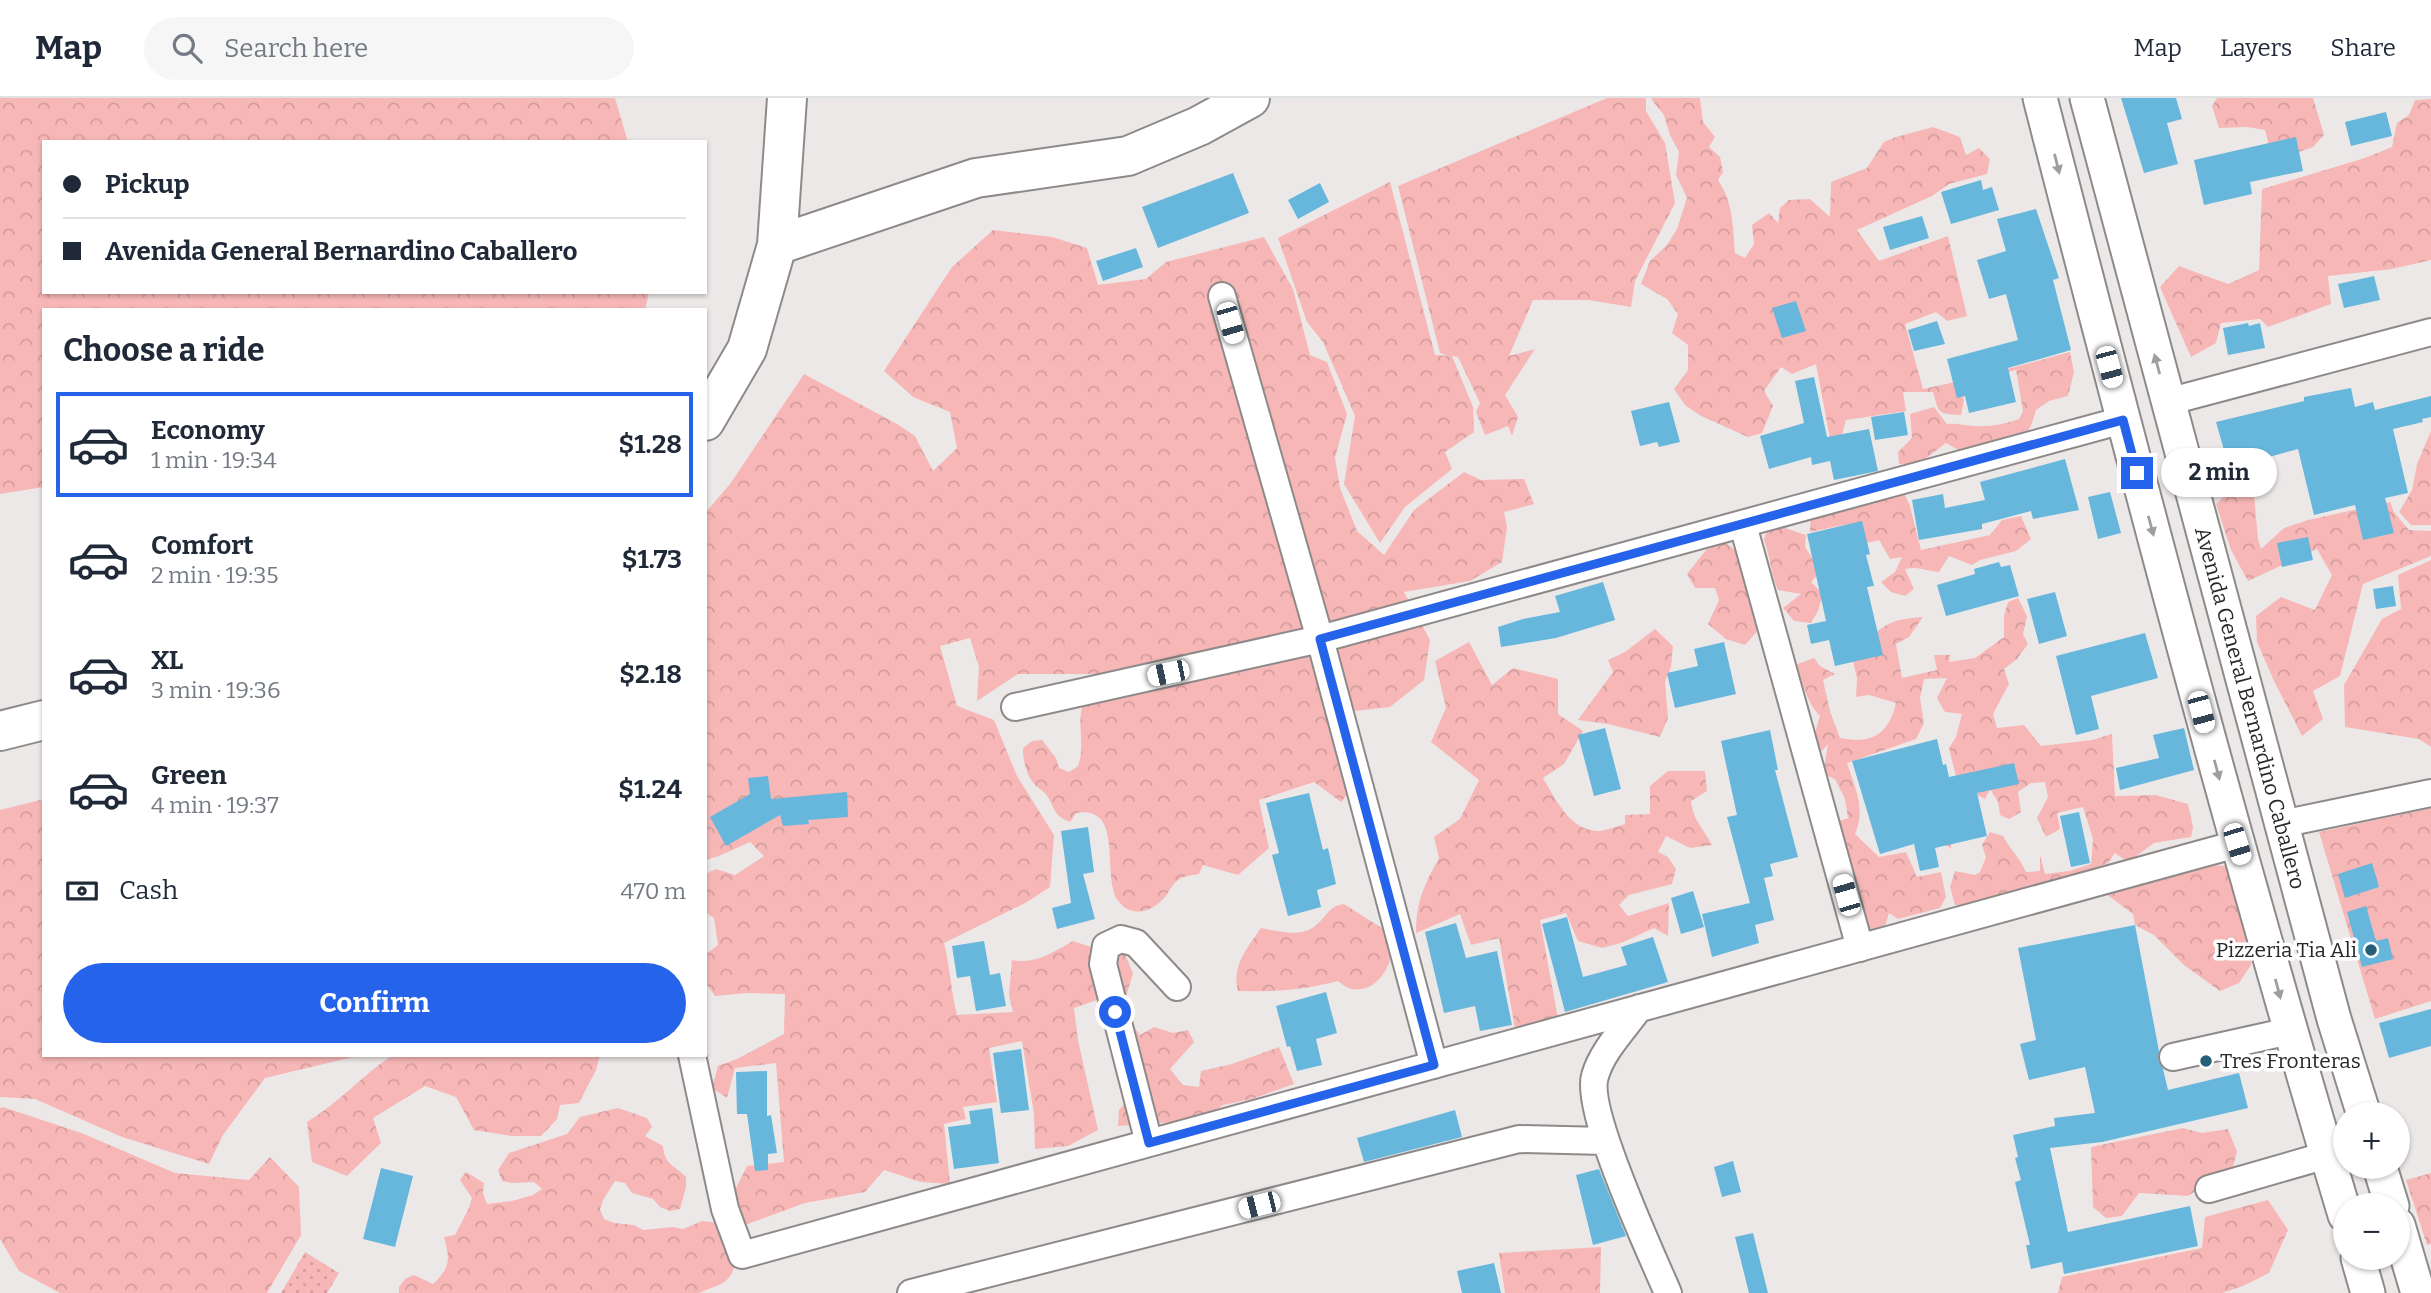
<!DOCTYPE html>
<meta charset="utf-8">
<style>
body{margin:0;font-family:Bitter,serif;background:#f6f6f7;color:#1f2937;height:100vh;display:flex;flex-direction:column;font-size:26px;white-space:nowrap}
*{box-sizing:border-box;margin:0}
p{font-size:23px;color:#747a83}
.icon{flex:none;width:38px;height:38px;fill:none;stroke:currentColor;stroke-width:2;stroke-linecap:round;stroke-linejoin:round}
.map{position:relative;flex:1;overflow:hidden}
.side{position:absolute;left:42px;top:210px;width:665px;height:749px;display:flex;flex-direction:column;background:#fff;border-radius:0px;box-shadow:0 2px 5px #0004}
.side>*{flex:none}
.guide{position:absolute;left:42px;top:42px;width:665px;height:154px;border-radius:0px;box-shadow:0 2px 5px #0004;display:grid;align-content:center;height:154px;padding:0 21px;background:#fff}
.tools{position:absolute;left:2333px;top:1004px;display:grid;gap:14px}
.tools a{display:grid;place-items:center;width:77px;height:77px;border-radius:50%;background:#fff;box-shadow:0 2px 5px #0004;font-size:35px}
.end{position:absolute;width:32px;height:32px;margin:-16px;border:9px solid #2563eb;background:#fff;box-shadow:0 0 0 4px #fff}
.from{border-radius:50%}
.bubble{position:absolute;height:49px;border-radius:24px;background:#fff;box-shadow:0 2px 5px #0004;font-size:23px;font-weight:700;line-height:49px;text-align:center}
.car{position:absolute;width:21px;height:42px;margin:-21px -10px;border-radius:9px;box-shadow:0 0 5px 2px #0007;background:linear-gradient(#fff 24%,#345 0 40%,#fff 0 76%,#345 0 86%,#fff 0)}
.guide b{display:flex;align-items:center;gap:24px;height:66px;font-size:26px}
.guide b+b{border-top:2px solid #e0e1e3}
.guide i{width:18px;height:18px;background:#1f2937}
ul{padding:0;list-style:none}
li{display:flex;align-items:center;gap:21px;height:105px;margin:0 14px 10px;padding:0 7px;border:4px solid transparent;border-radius:0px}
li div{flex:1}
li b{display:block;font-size:26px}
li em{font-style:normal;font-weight:700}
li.selected{border-color:#2563eb}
li>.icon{width:63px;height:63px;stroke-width:1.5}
h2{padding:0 21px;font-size:32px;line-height:84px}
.pay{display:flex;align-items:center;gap:18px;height:77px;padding:0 21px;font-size:26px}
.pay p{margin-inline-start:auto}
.button{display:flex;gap:14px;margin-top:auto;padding:14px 21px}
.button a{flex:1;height:80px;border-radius:42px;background:#2563eb;color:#fff;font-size:28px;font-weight:700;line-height:80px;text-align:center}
header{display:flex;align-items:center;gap:42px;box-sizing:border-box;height:98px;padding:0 35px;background:#fff;border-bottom:2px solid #e0e1e3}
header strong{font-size:33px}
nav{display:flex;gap:38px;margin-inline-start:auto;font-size:24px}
.search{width:490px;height:63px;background:#f6f6f7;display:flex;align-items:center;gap:18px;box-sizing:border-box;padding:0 24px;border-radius:38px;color:#747a83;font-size:26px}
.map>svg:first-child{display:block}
.forest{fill:url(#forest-crowns)}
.park{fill:url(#park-dots)}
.building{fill:#67b6dc}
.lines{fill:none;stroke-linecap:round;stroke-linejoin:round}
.minor-casing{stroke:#8e8a89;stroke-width:30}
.major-casing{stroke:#8e8a89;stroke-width:37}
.highway-casing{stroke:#8e8a89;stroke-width:42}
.minor{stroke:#fff;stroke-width:26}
.major{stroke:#fff;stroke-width:33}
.highway{stroke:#fff;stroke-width:38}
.oneway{fill:#9f9e9e}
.route{stroke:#2563eb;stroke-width:9}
.poi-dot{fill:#275f79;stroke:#fff;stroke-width:2.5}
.labels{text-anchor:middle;stroke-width:7;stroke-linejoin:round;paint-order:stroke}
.street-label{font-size:21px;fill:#292727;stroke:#fff}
.poi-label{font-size:21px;fill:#292727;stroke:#fff;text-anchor:end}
</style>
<header>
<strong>Map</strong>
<div class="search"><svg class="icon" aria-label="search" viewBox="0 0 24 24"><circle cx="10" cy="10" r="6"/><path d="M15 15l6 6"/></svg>Search here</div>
<nav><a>Map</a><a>Layers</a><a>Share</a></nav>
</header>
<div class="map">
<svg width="2431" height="1195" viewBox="0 0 2431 1195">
<defs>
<pattern id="forest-crowns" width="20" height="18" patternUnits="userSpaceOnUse" patternTransform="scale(1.75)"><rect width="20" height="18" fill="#f7b7b7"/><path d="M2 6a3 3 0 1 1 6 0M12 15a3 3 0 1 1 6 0" fill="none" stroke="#d49d9d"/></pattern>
<pattern id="park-dots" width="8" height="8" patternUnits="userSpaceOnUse" patternTransform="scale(1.75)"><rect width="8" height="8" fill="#f7b7b7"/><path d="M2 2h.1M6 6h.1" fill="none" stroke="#d49d9d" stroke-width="1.8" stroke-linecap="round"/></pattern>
</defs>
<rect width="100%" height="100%" fill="#ede8e8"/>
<path class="forest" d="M0,0H615L628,44H44V194H649L645,212H44V389L0,396Z
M1607,0H1646V13L1665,45L1675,105L1635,183L1631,209L1588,202H1533L1509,258L1535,251L1505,297L1518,319L1512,338L1508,328L1485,337L1476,314L1480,305L1458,259L1452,258L1473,309L1474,334L1445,354L1452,371L1405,409L1380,445L1344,386L1355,318L1323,244L1307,224L1278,140L1390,84L1435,257L1449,258L1440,255L1398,88Z
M1653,0H1700L1703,24L1715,39L1709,49L1720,59L1723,74L1718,82C1733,104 1733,129 1735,155L1745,160L1754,146L1752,127L1769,115L1778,125L1780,110L1789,102L1810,101L1830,119L1831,84L1867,70L1884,44L1896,39L1933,29L1960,39L1966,57L1979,50L1990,61L1987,76L1949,86L1932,98L1857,132L1879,163L1948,138L1967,218L1947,223L1936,214L1905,226L1923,291L1978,279L2070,254L2074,274L2068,298L2049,303L2036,312C2030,335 2016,364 1987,363C1975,362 1957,351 1946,345L1917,367L1899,366L1898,354L1912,340L1910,316L1934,309L1947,326C1959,325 1965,328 1975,328C1990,329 2005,326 2019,321L2023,313L2016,272L1959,287L1964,302L1961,317C1938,316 1939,316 1933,294H1903L1906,313L1846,322L1842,336L1847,350L1831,346L1816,266L1792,276L1781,269L1764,293L1773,308L1762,335L1748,339L1701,318L1685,307L1674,291L1688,272V247L1672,235L1678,216L1667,201L1641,186L1650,163L1667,147L1677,131L1687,100L1676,77L1679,54L1670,37L1664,17L1651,1Z
M2217,0H2313L2324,37L2313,49L2273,63L2265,32L2247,29L2219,30L2212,8Z
M2431,1V162L2392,171L2328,178L2331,206L2268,229L2260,221L2221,225L2216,245L2191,259L2160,189L2179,168L2228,186L2259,172L2262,91L2365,60L2392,49L2397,25L2409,17L2415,2Z
M993,132L1052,139L1087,150L1098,187L1146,181L1166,164L1264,139L1293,191L1310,257L1327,264L1347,316L1335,360L1340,390L1357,433L1384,457L1414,412L1464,374L1481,382L1524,381L1534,406L1504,414L1507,429L1502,464L1470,483L1404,494L1430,542L1424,582L1390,609L1346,614L1352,691L1341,704L1314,684L1259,702L1269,750L1238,777L1203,767L1199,776C1193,777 1183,778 1178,782C1173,785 1169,794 1165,799C1153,813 1133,821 1119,804C1100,780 1126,706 1076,715L1070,724C1050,716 1056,708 1045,695C1044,694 1036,688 1036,688C1026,678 1023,663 1023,650L1032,643L1042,642L1056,660L1059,670L1069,674L1078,668C1086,646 1076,625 1083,607C1088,596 1101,585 1108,576H1018L977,603L979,569L970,540L940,548L957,608L994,622L1017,678L1054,737L1050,789L1027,804L944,845C950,869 951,893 957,917L1013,914L1009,897L1012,862C1034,867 1054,854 1073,843L1094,850L1123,852L1133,875L1126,899L1129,922L1140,937L1154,929L1173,935L1188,932L1194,944L1170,971L1183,987L1199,989L1201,973L1232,966L1279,949L1294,986L1252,1001L1223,1007L1202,1022L1118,1028L1119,1012L1139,991L1100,901L1074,910L1078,942L1098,1032L1068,1048L1035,1051L1034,1016L1022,943L989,950L997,1004L963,1009L966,1021L944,1026L950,1086L921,1084L884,1072L865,1094L805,1105L745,1127L735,1092L747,1068L784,1064L776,965L735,970L727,1000L712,990L718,968L737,961L784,936L785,896L747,895L715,898L705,884V857L718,847L714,820L705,814V776L716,771L735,777L764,758L750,744L719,758L705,762V415L730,386L804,276L897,326L915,338L933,373L957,350L950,314L913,299L884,273L952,169Z
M2431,333V427H2411L2399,414L2412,392L2417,366Z
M2235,388L2254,396L2258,441L2261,451L2284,430L2308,422L2390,404L2394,414L2409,432L2431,433V458L2363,486L2340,578L2313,593L2323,621L2302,638L2274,583L2257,544L2256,518L2281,499L2315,512L2332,477L2317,451L2248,483L2231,452L2216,406Z
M1904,395L1910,408L1921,452L1990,437L2002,422L2021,418L2031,441L2016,453L1980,462L1972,467L1949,458L1939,474C1926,473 1918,468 1905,471L1914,491L1905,498L1891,494L1881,484L1895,474L1902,459L1890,461L1879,442L1863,446L1847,439L1843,427L1810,434L1811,409L1873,396V407L1883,398L1895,400Z
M1770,425L1806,437L1805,449L1821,473L1811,484L1823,496L1818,513L1811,525L1794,523L1783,510L1801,496L1778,492C1771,475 1770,459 1764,441Z
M1723,443L1739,455L1761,529L1745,547L1726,541L1708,526L1719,502L1715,490H1695L1687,476L1706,452Z
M2431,462V649L2419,641L2345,629L2344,587L2382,521L2401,511L2398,477Z
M2018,500L2027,518L2023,536L2028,546L2017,561L2004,571L2009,586L1993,616L1997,630L2024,627L2041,648L2092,642L2112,636L2115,698L2156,697L2188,706L2193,729L2191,739L2154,745L2128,764L2115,755L2108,765L1980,812L1955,807L1950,789L1955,773L1975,777L1980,774L1986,759L1982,747L1990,734L2003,738C2010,751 2020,760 2026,774L2040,773V757L2045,776L2069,773L2091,766L2093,741L2083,709L2057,715L2060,731L2046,739L2037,720L2048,699L2045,684L2031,685L2018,694L2021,714L2009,721L2000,717L1998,704L1990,691L1985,701L1975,696L1952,734L1951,751L1939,740L1957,683L1949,650L1956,639L1962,616L1945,614L1937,600L1947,580L1924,581L1920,600L1924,625L1916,641L1847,665C1855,689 1866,712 1855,736L1879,759L1906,754L1917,779L1941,774L1946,799L1940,810L1898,821L1889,815L1884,831L1862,835L1825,728L1848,720L1845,701L1835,681L1823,676L1828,646L1822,653L1813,641L1820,618C1806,604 1804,585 1795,567L1814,560L1820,568L1835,576L1823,582L1830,613L1840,640C1871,646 1888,638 1896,605L1869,597L1856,599L1857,581L1853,563C1875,532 1884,521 1923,519L1909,539L1896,546L1902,580L1937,572L1934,557H1950L1949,564L1975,560L2004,539V518L2008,504Z
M1655,531L1673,548L1671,569L1665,584L1668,620L1660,639L1608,626L1578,622L1613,574L1608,562L1625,554Z
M1469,544L1492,587L1513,570L1558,581V616L1583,633L1564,666L1543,680C1555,700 1570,733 1598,733C1606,733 1617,728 1625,726V717L1650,716V688L1668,673H1705L1707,693L1691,703C1693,722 1703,730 1712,747L1690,750L1666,738L1658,754L1668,759L1676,771L1672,786L1629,797L1619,807L1628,818L1669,805L1668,838L1654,830L1621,845L1602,850L1578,843L1566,815L1540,822L1559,926L1539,922L1517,942L1499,840L1471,847L1460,816L1416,835C1416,804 1424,787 1439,760L1434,739L1460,721L1479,682L1431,644L1446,610L1435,563Z
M44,701V957H362L265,980L223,1037L209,1066L122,1039L35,1001L0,999V712Z
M2431,710V903L2375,921L2319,734Z
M2207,767L2228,768L2252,825L2251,867L2239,885L2220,893L2184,867L2154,837L2135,827L2133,816L2098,790Z
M1344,806L1388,834C1389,843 1393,853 1390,862C1383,886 1358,902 1338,883C1303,892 1275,894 1238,893C1231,868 1248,849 1261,830C1278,833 1300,840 1315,828C1327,819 1328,808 1344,806Z
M393,957H600L596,972L579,1005L560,1007L557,1021L541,1038H511L474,1032L456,999L425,988L373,1020L381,1045L347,1078L312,1064L307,1024C339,1005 362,977 393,957Z
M3,1009L84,1036L175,1075L249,1082L270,1059L299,1089L301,1137L267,1195H60L19,1173L0,1141V1010Z
M618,1010L647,1020L652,1029L645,1038L663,1048C664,1066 675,1068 686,1079V1089L680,1111L670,1113L660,1109L653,1101L632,1095L625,1085L615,1083L603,1102L600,1111L604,1121L614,1125L634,1127L643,1132L673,1129L683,1131L702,1123L712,1124L733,1132C736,1150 741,1175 721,1186C714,1190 706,1191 699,1195H399V1189L405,1181L414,1177L433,1186C451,1169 450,1161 444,1139L455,1137L469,1110L472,1100L460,1082L466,1074L484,1085L483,1095L487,1106L512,1103L533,1097L542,1091L534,1084L512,1085L502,1083L498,1072L509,1055L567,1036L580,1019Z
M2183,1030L2202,1035L2228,1031L2237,1054L2231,1076L2213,1082L2188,1098L2139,1095L2122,1118L2106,1120L2093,1109L2091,1049Z
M2431,1075V1146L2427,1147L2406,1082Z
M2268,1102L2288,1132L2269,1175L2243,1188L2222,1195H2058L2062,1179L2202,1150L2205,1119Z
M1601,1149L1600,1195H1505L1499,1155Z"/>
<path class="park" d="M305,1154L339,1175L327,1195H281Z"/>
<path class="building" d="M2121,0H2176L2182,21L2167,25L2178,66L2144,75Z
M2386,14L2392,38L2351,48L2345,24Z
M2296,39L2303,73L2250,84L2252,96L2204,107L2194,62Z
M1233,75L1249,115L1158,150L1142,109Z
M1981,82L1983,92L1992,89L1999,112L1951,126L1941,94Z
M1320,85L1329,104L1298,121L1288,102Z
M2036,111L2059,180L2053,182L2071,252L2008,270L2016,304L1969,315L1965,298L1957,300L1947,261L2018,242L2006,196L1989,201L1977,162L2006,153L1997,121Z
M1922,118L1929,140L1890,152L1883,129Z
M1136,150L1143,169L1103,183L1096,163Z
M2374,178L2380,202L2344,210L2338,186Z
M1796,203L1806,233L1782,240L1772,210Z
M1937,223L1945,246L1914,253L1908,232Z
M2248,225L2249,228L2260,225L2265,250L2228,257L2223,230Z
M1814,279L1827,339L1869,331L1878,373L1834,382L1830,363L1812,367L1811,359L1769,371L1760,338L1804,325L1795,283Z
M2351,290L2355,309L2373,304L2375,312L2431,298V319L2422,321L2423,324L2393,331L2408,395L2385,400L2394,435L2363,442L2355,407L2314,417L2298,351L2229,370L2216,324L2304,303V299Z
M1669,304L1680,344L1659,349L1657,344L1640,348L1631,313Z
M1904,314L1908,337L1875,342L1871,319Z
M2065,361L2079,412L2033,421L2031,413L1982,426V431L1919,442L1912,402L1943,396L1945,410L1985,402L1980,384Z
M2110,394L2121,435L2098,441L2088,399Z
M1862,423L1870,456L1866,457L1874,488L1867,489L1883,557L1835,568L1829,542L1811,546L1807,527L1826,523L1807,436Z
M2308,439L2313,462L2282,469L2277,445Z
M1999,464L2001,469L2010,467L2019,498L1946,518L1937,487L1975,476L1974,471Z
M1603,484L1615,522L1556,540L1501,549L1498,529L1523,521L1560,514L1555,498Z
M2393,488L2396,508L2376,511L2373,491Z
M2055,494L2067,538L2039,546L2027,501Z
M2145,535L2158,580L2091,598L2099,631L2076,637L2056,558Z
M1724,544L1736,596L1675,610L1667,575L1698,568L1694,551Z
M1605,630L1621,691L1594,698L1578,637Z
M2184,630L2194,672L2120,692L2116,670L2159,660L2153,637Z
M1770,632L1778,672H1775L1798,759L1770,766L1773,778L1764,780L1774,822L1755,827L1759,845L1712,859L1702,816L1750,805L1727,719L1737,717L1721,643Z
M1937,641L1943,667L1946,666L1949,679L2014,665L2019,686L1977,695L1987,738L1935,750L1939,769L1920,773L1914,746L1880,756L1852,663Z
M768,678L771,701L847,694L848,719L808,722L809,726L783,728L780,717L726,748L710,719L750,696L748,680Z
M1309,695L1323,752L1328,750L1336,786L1317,792L1321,809L1288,818L1272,757L1279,755L1266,705Z
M2079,714L2090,765L2071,769L2060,718Z
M1088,729L1094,774L1083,776L1095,821L1057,831L1052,810L1071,805L1061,733Z
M2372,765L2379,789L2345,800L2338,776Z
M1693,793L1704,829L1681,836L1671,800Z
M2366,808L2376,843L2388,840L2393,861L2362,869L2347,814Z
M1567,819L1583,879L1627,867L1621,849L1653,839L1668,884L1565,914L1542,826Z
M1456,825L1466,860L1497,853L1512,927L1480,933L1475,908L1444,915L1425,834Z
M2135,827L2159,953L2158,962L2163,971L2168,992L2239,975L2248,1010L2102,1044L2050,1050L2068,1134L2190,1108L2198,1148L2064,1176L2062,1164L2031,1171L2026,1147H2030L2015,1084L2021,1082L2015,1060L2018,1059L2013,1037L2055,1028L2054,1020L2095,1015L2085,969L2029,982L2020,946L2036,942L2018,850Z
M984,843L990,877L1000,875L1006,908L976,913L970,878L957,880L952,848Z
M1326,894L1337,935L1316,941L1322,967L1297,973L1290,948L1287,949L1276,908Z
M2431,911V948L2389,960L2379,925Z
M1021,951L1029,1012L1001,1015L993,955Z
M767,973V1018L771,1017L777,1055L768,1056V1072L755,1073L747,1016H737L736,974Z
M992,1010L999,1065L954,1071L948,1029L971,1026L969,1013Z
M1455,1012L1462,1039L1364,1064L1357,1040Z
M1733,1063L1741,1094L1722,1099L1714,1069Z
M381,1070L413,1078L395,1149L363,1141Z
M1599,1071L1626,1138L1593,1147L1576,1077Z
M1753,1135L1768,1195H1749L1735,1139Z
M1494,1165L1501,1195H1462L1457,1173Z"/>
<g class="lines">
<g class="minor-casing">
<path id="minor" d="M1222,198L1320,541L1434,967
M2167,304L2431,234
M1743,427L1860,850
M1015,609L1320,541L2123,322
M2281,726L2431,695
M1639,910C1624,931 1602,953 1595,978C1584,1012 1651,1155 1668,1195
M692,957L725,1111L742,1157L2237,746
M2173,959L2290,933
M1149,1045L1103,866L1106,848L1121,841L1136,845L1177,889
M2209,1091L2327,1057
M911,1195L1519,1041L1605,1043"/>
</g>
<g class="major-casing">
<path id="major" d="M2040,0C2136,374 2234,747 2345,1117
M2087,0L2334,921L2364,1017
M2380,1069L2392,1108
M2398,1127L2418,1195
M2358,1160L2368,1195"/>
</g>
<g class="highway-casing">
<path id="highway" d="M777,147L976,80L1128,58L1199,28L1250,0
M705,323L747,251L777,147L787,0
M0,633L44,622"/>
</g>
<use href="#minor" class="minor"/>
<use href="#major" class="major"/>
<use href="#highway" class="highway"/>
</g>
<defs><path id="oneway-solid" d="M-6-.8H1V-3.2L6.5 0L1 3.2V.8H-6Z" transform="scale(1.75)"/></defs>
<g class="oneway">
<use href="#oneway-solid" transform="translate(2057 66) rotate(76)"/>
<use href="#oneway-solid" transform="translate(2157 266) rotate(-105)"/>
<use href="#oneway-solid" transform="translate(2151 428) rotate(75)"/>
<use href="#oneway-solid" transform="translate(2217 672) rotate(75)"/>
<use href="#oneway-solid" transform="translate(2278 891) rotate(75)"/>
</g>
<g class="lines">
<path class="route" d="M1115,914L1149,1045L1434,967L1320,541L2123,322L2137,375"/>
</g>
<g class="poi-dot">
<circle cx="2371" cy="852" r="7"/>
<circle cx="2206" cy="963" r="7"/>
</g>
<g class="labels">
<g class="street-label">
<text transform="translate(2250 610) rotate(75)" y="7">Avenida General Bernardino Caballero</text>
</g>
<g class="poi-label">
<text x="2357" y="859">Pizzeria Tia Ali</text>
<text x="2220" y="970" text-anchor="start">Tres Fronteras</text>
</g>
</g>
</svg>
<div class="tools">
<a>+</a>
<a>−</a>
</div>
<i class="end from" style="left:1115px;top:914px"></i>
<i class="end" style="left:2137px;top:375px"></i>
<div class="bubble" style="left:2161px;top:350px;width:116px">2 min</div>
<i class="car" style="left:1230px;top:225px;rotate:164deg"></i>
<i class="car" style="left:2109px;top:269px;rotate:165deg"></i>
<i class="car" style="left:1168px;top:575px;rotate:258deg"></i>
<i class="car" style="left:2201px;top:614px;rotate:165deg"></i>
<i class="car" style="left:2237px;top:746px;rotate:163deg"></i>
<i class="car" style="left:1846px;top:797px;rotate:344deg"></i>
<i class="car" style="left:1259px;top:1107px;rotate:256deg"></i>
<div class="guide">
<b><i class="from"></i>Pickup</b>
<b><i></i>Avenida General Bernardino Caballero</b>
</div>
<section class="side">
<h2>Choose a ride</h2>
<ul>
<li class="selected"><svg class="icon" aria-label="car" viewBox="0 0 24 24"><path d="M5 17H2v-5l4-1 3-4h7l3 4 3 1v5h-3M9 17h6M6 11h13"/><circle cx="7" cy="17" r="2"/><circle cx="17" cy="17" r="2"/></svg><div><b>Economy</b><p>1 min · 19:34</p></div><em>$1.28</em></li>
<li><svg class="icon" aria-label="car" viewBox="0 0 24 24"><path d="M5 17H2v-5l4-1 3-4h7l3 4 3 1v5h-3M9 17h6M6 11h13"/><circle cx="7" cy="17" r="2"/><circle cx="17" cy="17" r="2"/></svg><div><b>Comfort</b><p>2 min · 19:35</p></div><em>$1.73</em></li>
<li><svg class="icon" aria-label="car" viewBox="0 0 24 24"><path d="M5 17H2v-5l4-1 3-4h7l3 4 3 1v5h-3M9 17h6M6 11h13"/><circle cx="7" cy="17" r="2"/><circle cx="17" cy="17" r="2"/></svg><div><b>XL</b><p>3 min · 19:36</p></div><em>$2.18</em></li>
<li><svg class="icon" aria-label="car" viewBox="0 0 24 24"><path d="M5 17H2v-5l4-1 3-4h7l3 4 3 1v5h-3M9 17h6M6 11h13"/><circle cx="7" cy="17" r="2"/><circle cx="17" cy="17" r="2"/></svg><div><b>Green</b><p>4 min · 19:37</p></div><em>$1.24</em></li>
</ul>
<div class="pay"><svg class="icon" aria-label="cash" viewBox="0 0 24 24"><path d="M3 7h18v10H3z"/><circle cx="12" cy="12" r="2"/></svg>Cash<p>470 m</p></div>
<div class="button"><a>Confirm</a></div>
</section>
</div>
